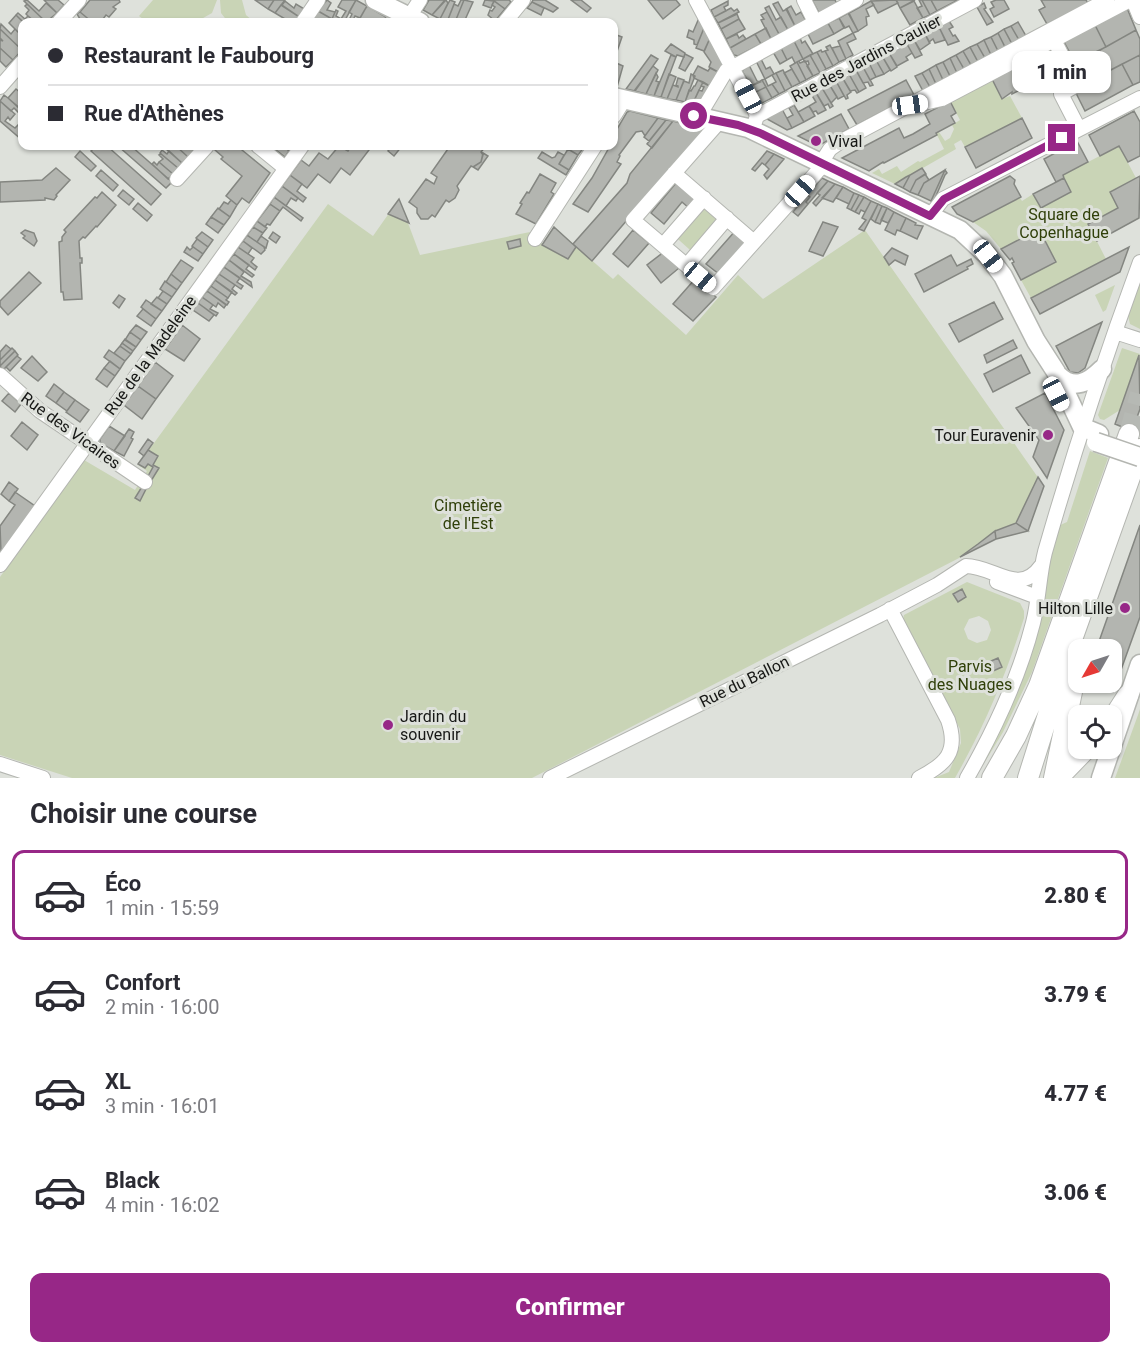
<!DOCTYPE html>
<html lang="fr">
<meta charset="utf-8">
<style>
body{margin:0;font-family:Roboto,sans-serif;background:#f7f7f7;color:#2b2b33;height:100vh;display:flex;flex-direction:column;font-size:22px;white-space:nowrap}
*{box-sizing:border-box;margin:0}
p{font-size:20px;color:#7c7c81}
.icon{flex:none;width:33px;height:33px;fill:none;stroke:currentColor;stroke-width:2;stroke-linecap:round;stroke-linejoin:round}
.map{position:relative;height:778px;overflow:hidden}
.panel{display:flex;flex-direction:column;background:#fff;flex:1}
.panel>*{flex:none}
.top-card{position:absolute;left:18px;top:18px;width:600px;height:132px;border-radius:12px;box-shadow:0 2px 4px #0004;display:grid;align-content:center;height:132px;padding:0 30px;background:#fff}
.needle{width:39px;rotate:231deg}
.tools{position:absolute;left:1068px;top:639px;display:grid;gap:12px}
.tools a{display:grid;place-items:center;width:54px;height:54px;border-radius:12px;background:#fff;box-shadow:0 2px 4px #0004;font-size:30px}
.end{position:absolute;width:27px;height:27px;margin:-14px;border:8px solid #972787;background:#fff;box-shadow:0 0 0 3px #fff}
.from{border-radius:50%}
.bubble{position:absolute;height:42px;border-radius:12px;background:#fff;box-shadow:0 2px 4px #0004;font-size:20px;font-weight:800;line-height:42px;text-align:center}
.car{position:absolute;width:18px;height:36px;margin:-18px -9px;border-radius:8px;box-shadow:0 0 4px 2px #0007;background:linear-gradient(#fff 24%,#345 0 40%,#fff 0 76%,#345 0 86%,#fff 0)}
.top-card b{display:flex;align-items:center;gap:21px;height:57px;font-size:22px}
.top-card b+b{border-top:2px solid #e1e1e2}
.top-card i{width:15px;height:15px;background:#2b2b33}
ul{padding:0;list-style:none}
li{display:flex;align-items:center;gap:18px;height:90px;margin:0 12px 9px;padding:0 18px;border:3px solid transparent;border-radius:12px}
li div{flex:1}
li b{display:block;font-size:22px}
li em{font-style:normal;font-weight:800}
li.current{border-color:#972787}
li>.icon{width:54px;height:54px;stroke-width:1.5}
h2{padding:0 30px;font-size:27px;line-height:72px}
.cta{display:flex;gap:12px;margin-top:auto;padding:12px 30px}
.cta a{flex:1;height:69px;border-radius:12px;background:#972787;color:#fff;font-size:24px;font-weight:800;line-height:69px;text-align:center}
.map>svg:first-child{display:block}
.green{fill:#c9d4b6;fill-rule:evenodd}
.building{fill:#b3b5b0;stroke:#848681;stroke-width:1.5}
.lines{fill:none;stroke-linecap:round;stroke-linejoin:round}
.highway-tunnel{stroke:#b6b9b4;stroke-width:20;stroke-dasharray:20 10;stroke-linecap:butt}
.minor-casing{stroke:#b4b6b1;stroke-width:16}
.major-casing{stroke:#b4b6b1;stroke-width:21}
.highway-casing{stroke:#b4b6b1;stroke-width:22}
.minor{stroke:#fff;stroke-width:14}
.major{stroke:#fff;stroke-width:18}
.highway{stroke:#fff;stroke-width:20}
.major-bridge-casing{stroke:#b4b6b1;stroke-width:21;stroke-linecap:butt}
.major-bridge{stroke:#fff;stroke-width:18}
.route{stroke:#972787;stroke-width:8}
.poi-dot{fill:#972787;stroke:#dee1db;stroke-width:2}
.labels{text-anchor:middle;stroke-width:6;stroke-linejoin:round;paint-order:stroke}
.street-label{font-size:16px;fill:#171816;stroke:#dee1db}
.poi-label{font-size:16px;fill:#171816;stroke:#dee1db;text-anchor:start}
.park-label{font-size:16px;fill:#30400a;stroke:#dee1db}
</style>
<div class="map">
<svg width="1140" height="778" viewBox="0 0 1140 778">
<rect width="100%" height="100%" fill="#dee1db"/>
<path class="green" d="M153,0H217L212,13L196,22H147L139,16Z
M220,0H242L246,15L254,22H228L221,13Z
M992,79L1002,99L1010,96L1022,118L965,147L961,140L954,144L956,149L895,184L872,173L879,169L882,174L897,166L901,172L918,161L920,162L944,149L936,133L939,132L945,141L950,138L954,129L952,125L960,120L950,101Z
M1119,146L1136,178L1110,192L1118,208L1088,224L1106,259L1031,298L1021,280L1056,261L1040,231L1029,236L1028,235L1001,249L986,231L973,222L1020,198L1022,201L1033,194L1041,207L1071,192L1063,175Z
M700,197L729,222L699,258L670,232Z
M399,199L420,255L530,232L529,235L543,244L554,227L613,279L618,274L686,335L738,275L763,299L865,230L1044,486L1028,531L996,539L532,778H72L0,755V577L84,460L135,490L147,471L138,465L328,204L373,236Z
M1140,273V329L1130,324L1128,316Z
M1115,285L1106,310L1103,312L1095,295Z
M1122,348L1140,354L1120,410L1104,420L1100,419L1098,415Z
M1090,451L1108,458L1032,672L1003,732L983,765L980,764L1003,719L1056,527L1067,522Z
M967,582L1020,603L1024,611V618C1006,675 985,725 955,778H934L949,772L961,743L960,729L903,619L904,615ZM979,616L988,621L991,630L987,640L977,643L968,639L964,629L969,619Z
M1140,709V778H1115L1138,715Z"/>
<path class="building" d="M27,0L39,11L46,3L57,13L46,22L24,1Z
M44,0H58L64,5L57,13Z
M90,0H119L120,2L113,7L116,9L109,17L106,15L103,19L105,20L103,22H92L80,12Z
M255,0H274L268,9Z
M274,0H285L275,13L268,9Z
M327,0L331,3L327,10L335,12L332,19L318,11Z
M342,0H356L344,22H339L332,19L336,10L338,11L336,16L341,19L346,11L338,7Z
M356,0L367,6L360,18L355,16L352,22H344L345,20L348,22L352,14L349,12Z
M429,0H445L432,15L423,10Z
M446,0L448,3L440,19L432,15Z
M450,0L455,2L447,22L440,19Z
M461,0H464L455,22H447L454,4L458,6Z
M464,0L473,2L464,22H455Z
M485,0L494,1L491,8L483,5Z
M493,0H509L511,2L505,9Z
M533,0H545L558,8L553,12L532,2Z
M571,0H581L591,8L587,12Z
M648,0H676L680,5L663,19Z
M812,0H835L837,4L819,13Z
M896,0L898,3L878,13L871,1Z
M896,0H915L900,8Z
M919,0H922L930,15L923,18L917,8L922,6Z
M922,0H931L937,11L930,15Z
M931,0H958L937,11Z
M996,0H1004L1009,9L994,17L990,9L994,7L991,2Z
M1041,0H1086L1088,3L1047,24L1039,10L1045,7Z
M285,1L294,8L296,4L306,10L301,18L282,5Z
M494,1L505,9L495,21L488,15L490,10L492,11L495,7L492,5Z
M728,1V5L724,7L726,11L714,17L711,10Z
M871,1L874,5L866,9L869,16L866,17L867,25L858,31L849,13Z
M914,1L923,18L910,25L900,8Z
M532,2L544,8L541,15L527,8Z
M778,2L783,11L787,9L795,26L788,30L773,4Z
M984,3L986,8L984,9L993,22L987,25L977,7Z
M27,4L46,22H35L28,16L26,14L29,10L25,6Z
M281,5L301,18L298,22H290L275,13Z
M367,6L386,17L382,22H358Z
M769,6L776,20L781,17L788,30L779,34L765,8Z
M791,6L796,15L801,12L806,21L795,26L786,9Z
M731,8L734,11L737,9L739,12L718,23L714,17Z
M1127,8L1136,30L1106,47L1095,25Z
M318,11L332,19L339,22H311Z
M80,12L92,22H77L80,19L77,14Z
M767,12L779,34L771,39L761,20L764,19L761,15Z
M18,13L25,19L28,16L35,22H23L16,15Z
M848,13L858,31L853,33L849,26L845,28L839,18Z
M737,14L739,19L721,29L718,23Z
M16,15L23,22L22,36L9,23Z
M699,18L704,28L697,45L694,44V40L687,37L689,30L693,32Z
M839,18L844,28L834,34L828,23Z
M739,19L745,29L726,39L721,29Z
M949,21L953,27L949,29L953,36L955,35L959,41L948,45L939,27Z
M1018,22L1026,36L1019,40L1011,26Z
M828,23L834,34L813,44L808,34Z
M1,24L11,34L15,29L22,36V50L0,29Z
M1095,25L1106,47L1075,62L1064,42Z
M1011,26L1019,40L1012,44L1004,29Z
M939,27L945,40L935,43L933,39L929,42L925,34Z
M704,28L710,38L704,51L696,48Z
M766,28L771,39L761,44L755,34Z
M0,29L22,50L13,60L0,48V40L3,41L0,38Z
M1004,29L1012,44L1005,47L998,33Z
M1136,30L1140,39V55L1086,83L1075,62L1092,54L1098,66L1106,62L1100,50Z
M853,33L856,39L847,43L853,55L846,59L838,41Z
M998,33L1005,47L998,51L991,37Z
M614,34L622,37L614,60Z
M737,34L739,38L743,35L746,39L730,48L726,39Z
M755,34L761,44L738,56L734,55L730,48Z
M925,34L930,43L920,50L914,40Z
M991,37L998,51L991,55L984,40Z
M710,38L724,65L720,73L709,67L711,62L704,52Z
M800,38L802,43L805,41L813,54L803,59L794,41Z
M914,40L922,55L915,58L907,44Z
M984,40L991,55L985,58L977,44Z
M794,41L803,59L795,63L792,57L787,60L781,48Z
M671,44L685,53L684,57L677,55L676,57L665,51Z
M907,44L912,53L906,57L908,60L897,66L889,53Z
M977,44L985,58L978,62L970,47Z
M830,45L839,62L833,66L825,51L828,50L826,47Z
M840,46L846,59L839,62L832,48Z
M970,47L978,62L971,65L963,51Z
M0,48L13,60L6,67L0,61Z
M781,48L787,60L780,64L773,52Z
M1052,48L1062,68L1042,78H1039L1040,80L1012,94V92L1002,99L992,79Z
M821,50L822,52L825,51L833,66L826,69L817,52Z
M963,51L971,65L964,69L956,55Z
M817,52L826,69L820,73L810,55Z
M889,53L897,67L891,71L882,56Z
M685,54L693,58L685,71L679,68Z
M651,55L658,59L635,91L626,89Z
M671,55L676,57L661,97L654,96Z
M810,55L820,73L813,76L807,66L809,64L808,61L805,62L803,59Z
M956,55L964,69L957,73L950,58Z
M1140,55V82L1133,85L1122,64Z
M882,56L890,70L884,74L876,60Z
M950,58L957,73L950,76L943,62Z
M761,59L766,69L770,67L774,74L765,79L756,61Z
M876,60L884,74L876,77L869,63Z
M799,61L800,63L805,61L813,76L806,80L797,62Z
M614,62L623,66L617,87L614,86Z
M797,62L806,80L800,83L790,66Z
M943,62L950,76L943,80L936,65Z
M869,63L876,77L870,80L863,67Z
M1122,64L1133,85L1085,111L1074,89Z
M749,65L757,81L760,82L751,86L742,71Z
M936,65L943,80L936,84L929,69Z
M653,66L658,70L646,94L634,91Z
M698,66L708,71L710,68L720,73L713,88L694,78L693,75Z
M863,67L873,85L870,86L868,82L863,83L856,70Z
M792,69L800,83L792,87L784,73Z
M929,69L936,84L930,87L922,73Z
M783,70L792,87L785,91L776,73Z
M856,70L866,88L859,92L849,74Z
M656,73L658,77L656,81L659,82L654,96L646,94Z
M776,73L785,91L779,94L772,84L776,82L772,75Z
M922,73L930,87L923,91L915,76Z
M669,74L676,77L667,99L661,97Z
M691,74L695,76L685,102L676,100L684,81L689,83Z
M849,74L859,92L857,93L855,90L850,91L842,77Z
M842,77L851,92L847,95L848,98L846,99L836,81Z
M678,78L684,80L676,100L667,99L673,85L678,87V86L676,85Z
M765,79L768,86L772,84L779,94L772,98L762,80Z
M698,80L703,82L693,103L685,102L689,90L691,91L694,86H695Z
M762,80L766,87L754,93L751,86Z
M906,80L914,95L857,125L848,110Z
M836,81L844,96L838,99L829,84Z
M703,82L713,88L698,104L693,103L699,90L702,91L704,87L701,86Z
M829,84L837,97L831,103L822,88Z
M766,87L772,98L762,103L754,93Z
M822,88L833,106L830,108L828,104L824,106L815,91Z
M16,89L22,94L19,108L8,98Z
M815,91L826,110L818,114L816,111L813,112L809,106L816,102L811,94Z
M4,95L8,98L22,110L18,112L14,108L11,111L0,101Z
M0,101L15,114L10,120L8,117L5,121L15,128L18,125L22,128V140L0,121Z
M950,101L956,113L951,116L955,123L936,133L937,135L884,163L883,162L869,171L842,158L899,128L904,138L913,134L930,124L925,114Z
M794,105L804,122L792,128L787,118L793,115L789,108Z
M809,106L815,116L804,122L798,112Z
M782,109L792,128L787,130L767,119L768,117Z
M630,111L658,118L645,136L642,131L636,132L619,155L620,156L617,162L621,164L588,212L573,204L592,178L610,146H614V136L617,129L627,112Z
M1134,111L1140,122V156L1128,162L1119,146L1100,156L1089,135Z
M841,114L849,129L818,146L798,136Z
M658,118L666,120L649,141L644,137Z
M1022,118L1032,138L976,168L965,147Z
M666,120L673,121L652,148L647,144Z
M673,121L705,129L592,261L573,244L627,183L630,174Z
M1077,141L1088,162L1063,175L1064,178L1056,182L1044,159Z
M96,146H107L161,194L151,205L91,151Z
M118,146H131L172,182L166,188Z
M168,146H176L188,157L182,163L165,148Z
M176,146H189L193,149V152L188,157Z
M219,146H243L245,147L242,150L270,173L249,203L242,198L237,205L226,196L242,176L221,159L223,157L215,150Z
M271,146H283L289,151L285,157Z
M339,146L348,151L351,146H372L350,175L341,168L330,183L318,174L307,188L290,175L301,160L309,166L319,153L328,159Z
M392,146H402L394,156L388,151Z
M450,146L458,149L461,146H486L481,152L483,155L481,162L473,167L471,166L457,186L459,190L455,198L449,202L446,200L435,217L432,215L428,219H421L417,213V208L409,202L426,179L434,184L437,177L431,173Z
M570,146H585L578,155L568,149Z
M568,149L578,155L569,170L559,164Z
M162,150L167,154L169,151L182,163L178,168L160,153Z
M80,151L96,166L91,171L75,157Z
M767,151L774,154L765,165L762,163L755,171L752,169Z
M542,152L552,158L555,157L558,152L564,155L559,164L569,170L566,175L538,158Z
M483,153L488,156L478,170L473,167L481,162Z
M161,154L178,168L173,174L159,162L163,159L159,155Z
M774,154L784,159L767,179L764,175L769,169L765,165Z
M154,162L157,165L159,162L173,174L168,179L152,164Z
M56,168L70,180L56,195L57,196L54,200L45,198V200L0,202V182L42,180Z
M922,168L926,174L916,180L910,192L903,188L910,175Z
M101,170L118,185L113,191L96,176Z
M945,170L931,201L918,195L924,183Z
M945,170L947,173L945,175L933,203L931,201Z
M540,174L556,183L551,192L554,194L536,224L516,214L522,204L520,203L527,192L529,193Z
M925,174L929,180L924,183L918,195L910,192L916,180Z
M290,175L302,184L297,191L306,198L303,202L282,186Z
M910,175L903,188L895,184L906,177Z
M1010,176L1015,180L1014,184L1021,197L973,222L957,214L952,207Z
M1140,176L1139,218L1097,241L1088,224L1118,208L1110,192Z
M822,178L828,181L808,204L806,202L810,197L807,195Z
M1064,178L1071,192L1041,208L1033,194Z
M828,181L835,184L816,206L813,203L820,195L817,193Z
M676,183L700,197L690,209L682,202L664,224L651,213Z
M835,184L843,187L833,202L822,198Z
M282,186L298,198L296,201L291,198L286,206L274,197Z
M843,187L854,193L849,204L836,198Z
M123,190L134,199L129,205L118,196Z
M102,192L116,205L97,227L96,226L85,238L83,237L79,241L80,258H82V263H80L82,299L64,300L63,292H61L59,242L62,241V237L66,232L64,230L95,197L97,198Z
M854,193L859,195L851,210L847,208Z
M807,195L810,197L806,202L808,204L798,216L793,212Z
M859,195L864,197L855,212L851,210Z
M274,197L303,218L301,221L283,207L280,211L270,204Z
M864,197L871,201L865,212L861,210L859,214L855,212Z
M399,199L409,223L388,214Z
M231,200L237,205L230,217L219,209L224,202L228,204Z
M871,201L878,204L864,231L859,229L866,220L862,218Z
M138,203L152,215L147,221L133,209Z
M270,204L280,211L270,225L267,224L265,227L257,221Z
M878,204L882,206L875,222L871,219Z
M882,206L887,208L880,224L875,222Z
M218,208L230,217L224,225L211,217Z
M887,208L894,212L888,223L881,220Z
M894,212L906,218L900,231L897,230L895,235L885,230Z
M211,217L224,225L218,233L206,224Z
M906,218L916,223L915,225L923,226L917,239L900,231Z
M257,221L267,228L263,233L253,227Z
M823,222L838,227L823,256L809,251Z
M253,227L263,233L257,242L247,235Z
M554,227L576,247L568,259L542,245Z
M25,230L34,233L37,241L34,246L23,238L25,236L21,233Z
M633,230L649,243L628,267L613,254Z
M736,230L748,241L719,274L706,264Z
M1040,231L1056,262L1021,280L1012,263L1014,262L1012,258L1010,260L1001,249L1028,235L1029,236Z
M202,232L213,240L208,247L196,238Z
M273,232L280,237L276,243L269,238Z
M247,235L264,247L265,250L261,254L243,241Z
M261,236L268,241L266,248L257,242Z
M197,239L208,247L203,254L192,246Z
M520,239L521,246L509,249L507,242Z
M243,241L252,248L248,254L238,247Z
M187,247L190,250L193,247L203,254L198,261L184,252Z
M238,247L254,258L251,262L257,267L255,270L234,254Z
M1129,247L1120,272L1040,314L1031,298Z
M892,248L908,256L905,265L895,260L889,265L884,257Z
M665,251L679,268L661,283L647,265Z
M234,254L249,265L246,269L254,275L252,277L229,260Z
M951,255L957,266L971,259L973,264L967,267L968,269L924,292L915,274Z
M181,260L193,268L182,283L171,274Z
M229,260L244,272L241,276L251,282L252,287L224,267Z
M224,267L240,278L237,282L243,286L241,289L219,274Z
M29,272L41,283L8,315L0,306V301Z
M171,274L182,283L177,290L166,282Z
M219,274L235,285L232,289L237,293L235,295L215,280Z
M695,279L716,297L693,321L673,304Z
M215,280L232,292L228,298L211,286Z
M165,281L177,290L172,297L160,289Z
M211,286L228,298L226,300L229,302L227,305L207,291Z
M163,291L172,297L167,304L158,298Z
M207,291L226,305L224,308L218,303L216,307L202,297Z
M119,295L125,299L119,308L113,303Z
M157,297L167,304L162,311L151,304Z
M202,297L213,305L210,309L218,313L216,316L198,303Z
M146,300L162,311L156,319L141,307Z
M994,302L1003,319L959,342L949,324Z
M198,303L214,315L209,321L193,310Z
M143,309L156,319L151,326L137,316Z
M1102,322L1085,368L1078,373L1070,372L1056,346Z
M136,325L147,332L141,340L130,332Z
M182,325L200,339L184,361L165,349Z
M130,332L141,340L136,347L125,340Z
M125,339L136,347L133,351L122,343Z
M1013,340L1017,348L987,363L984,355Z
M122,343L133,351L131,354L120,346Z
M6,345L11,349L0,360V352Z
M120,346L131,354L125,361L114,353Z
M12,348L15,351L0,366V360Z
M109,350L125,361L120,369L104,357Z
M15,351L18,355L3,370L0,366Z
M1021,355L1030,373L993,392L984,374Z
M1139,355L1140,409L1132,431L1115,424Z
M17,356L21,359L10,371L6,367Z
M32,356L47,372L38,381L21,368Z
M110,361L120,369L115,376L104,368Z
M155,362L173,376L156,399L138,386Z
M104,368L115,376L107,387L96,379Z
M54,384L64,392L56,403L46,396Z
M138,386L156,399L142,419L124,405Z
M64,392L75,400L67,411L56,403Z
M9,393L21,404L15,412L2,401Z
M1045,393L1064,430L1047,478L1033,457L1039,440L1016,408Z
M75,400L89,410L80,422L66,412Z
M22,422L38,435L27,450L11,436Z
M109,426L125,436L114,451L100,443V439Z
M129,429L134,432L131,438L133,439L124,456L114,451Z
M148,439L153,443L144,456L139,452Z
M148,450L158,456L153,465L159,468L151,481L147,478L153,467L148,464L145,468L138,464Z
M1038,477L1044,486L1028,531L1016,523Z
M9,482L18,489L9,501L1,494Z
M143,485L147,487L140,501L135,498Z
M15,492L35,506L1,553L0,526L15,505L9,501Z
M1016,523L1028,531L996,539L995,531Z
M1140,525V617L1113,692L1085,682H1112V650H1096Z
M995,531L996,539L960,557L978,544Z
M962,589L966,597L958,602L953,594Z
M998,658L1002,667L993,671L989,662Z"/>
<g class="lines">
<path class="highway-tunnel" d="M1129,434L1140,394"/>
<g class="minor-casing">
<path id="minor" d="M696,0L755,111L757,116L755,122
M804,0L815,22
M1133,0L1140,17
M409,17L420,0
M59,22L79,0
M303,22L318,0
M505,22L523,0
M1054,40L1077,85L1061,94L1079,129
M0,87L22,62
M924,103L942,99L1130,0
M697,106H705L726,71L856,0
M614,116L624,100
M757,116L975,0
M720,121L633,220L713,288L824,164
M258,146L285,168
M821,163L830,149L840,142L1107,0
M674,173L754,242
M177,179L207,146
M930,216L943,199L1140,98
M535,239L595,146
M663,245L704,198
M687,265L727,218
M1115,332L1140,340
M0,375L40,411L145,482
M0,565L302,146
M997,582L1037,597
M890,609L948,720C959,752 946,764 919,778
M0,764L43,778
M550,778L880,615L937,585L966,566C994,566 1019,597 1041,566
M967,778C995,729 1019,678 1033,623C1039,600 1039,575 1045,552C1073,454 1105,357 1140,262"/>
</g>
<g class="major-casing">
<path id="major" d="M375,0L420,22
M614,97L748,128L960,230L988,256L1003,276L1036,341L1056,372L1082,427L1099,434
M1058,375C1074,391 1089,382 1102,369
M1101,778L1140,664"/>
</g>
<g class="highway-casing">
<path id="highway" d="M1112,720L1128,695
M992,778L1016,736L1039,686L1129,434
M1028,778L1070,645L1140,449
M1054,778L1078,663
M1058,778L1087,748"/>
</g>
<use href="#minor" class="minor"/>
<use href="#major" class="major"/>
<use href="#highway" class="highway"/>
<g class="major-bridge-casing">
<path id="major-bridge" d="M1096,442L1140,457"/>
</g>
<use href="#major-bridge" class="major-bridge"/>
</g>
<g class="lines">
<path class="route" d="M694,116L738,125L760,133L930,216L944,199L1062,138"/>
</g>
<g class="poi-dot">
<circle cx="816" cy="141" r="6"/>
<circle cx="1048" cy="435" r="6"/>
<circle cx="1125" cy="608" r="6"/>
<circle cx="388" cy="725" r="6"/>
</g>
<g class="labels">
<g class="street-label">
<text transform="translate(866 58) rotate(-28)" y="6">Rue des Jardins Caulier</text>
<text transform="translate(150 355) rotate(-54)" y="6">Rue de la Madeleine</text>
<text transform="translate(71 430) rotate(36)" y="6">Rue des Vicaires</text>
<text transform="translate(744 681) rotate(-26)" y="6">Rue du Ballon</text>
</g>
<g class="poi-label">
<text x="828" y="147">Vival</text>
<text x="1036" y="441" text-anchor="end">Tour Euravenir</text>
<text x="1113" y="614" text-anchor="end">Hilton Lille</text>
<text x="400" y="722">Jardin du<tspan x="400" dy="18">souvenir</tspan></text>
</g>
<g class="park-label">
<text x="1064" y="220">Square de<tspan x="1064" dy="18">Copenhague</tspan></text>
<text x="468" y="511">Cimetière<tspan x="468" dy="18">de l'Est</tspan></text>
<text x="970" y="672">Parvis<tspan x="970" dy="18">des Nuages</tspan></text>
</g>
</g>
</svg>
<div class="tools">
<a><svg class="needle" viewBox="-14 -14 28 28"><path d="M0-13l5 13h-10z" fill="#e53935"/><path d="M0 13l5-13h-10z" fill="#7c7c81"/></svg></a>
<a><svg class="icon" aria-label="locate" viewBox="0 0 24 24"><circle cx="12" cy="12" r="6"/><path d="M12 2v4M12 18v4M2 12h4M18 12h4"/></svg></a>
</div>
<i class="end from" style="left:694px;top:116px"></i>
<i class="end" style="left:1062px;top:138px"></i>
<div class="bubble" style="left:1012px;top:51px;width:99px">1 min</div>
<i class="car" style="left:748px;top:96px;rotate:332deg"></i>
<i class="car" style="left:910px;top:105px;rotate:82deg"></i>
<i class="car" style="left:800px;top:191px;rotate:42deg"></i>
<i class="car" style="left:988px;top:256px;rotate:142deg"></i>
<i class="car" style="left:700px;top:277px;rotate:130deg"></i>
<i class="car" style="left:1056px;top:394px;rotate:153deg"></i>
<div class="top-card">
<b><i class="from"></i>Restaurant le Faubourg</b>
<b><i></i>Rue d'Athènes</b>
</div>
</div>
<section class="panel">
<h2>Choisir une course</h2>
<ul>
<li class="current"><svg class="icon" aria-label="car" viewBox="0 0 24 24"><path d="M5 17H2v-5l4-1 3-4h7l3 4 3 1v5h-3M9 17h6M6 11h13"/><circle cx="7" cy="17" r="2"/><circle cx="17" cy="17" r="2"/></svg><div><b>Éco</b><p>1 min · 15:59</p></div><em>2.80 €</em></li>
<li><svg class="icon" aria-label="car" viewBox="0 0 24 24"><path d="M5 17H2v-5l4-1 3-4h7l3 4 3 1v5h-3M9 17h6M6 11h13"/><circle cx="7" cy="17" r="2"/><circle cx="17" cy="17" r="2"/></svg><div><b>Confort</b><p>2 min · 16:00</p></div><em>3.79 €</em></li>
<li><svg class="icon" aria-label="car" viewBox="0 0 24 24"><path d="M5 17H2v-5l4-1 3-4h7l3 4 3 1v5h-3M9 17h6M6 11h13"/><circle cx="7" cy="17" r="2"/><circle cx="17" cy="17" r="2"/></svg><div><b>XL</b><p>3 min · 16:01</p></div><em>4.77 €</em></li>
<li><svg class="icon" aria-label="car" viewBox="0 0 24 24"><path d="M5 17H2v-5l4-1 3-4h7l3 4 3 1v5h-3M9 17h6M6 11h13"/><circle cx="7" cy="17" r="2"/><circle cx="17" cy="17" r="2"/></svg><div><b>Black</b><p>4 min · 16:02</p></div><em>3.06 €</em></li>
</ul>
<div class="cta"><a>Confirmer</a></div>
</section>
